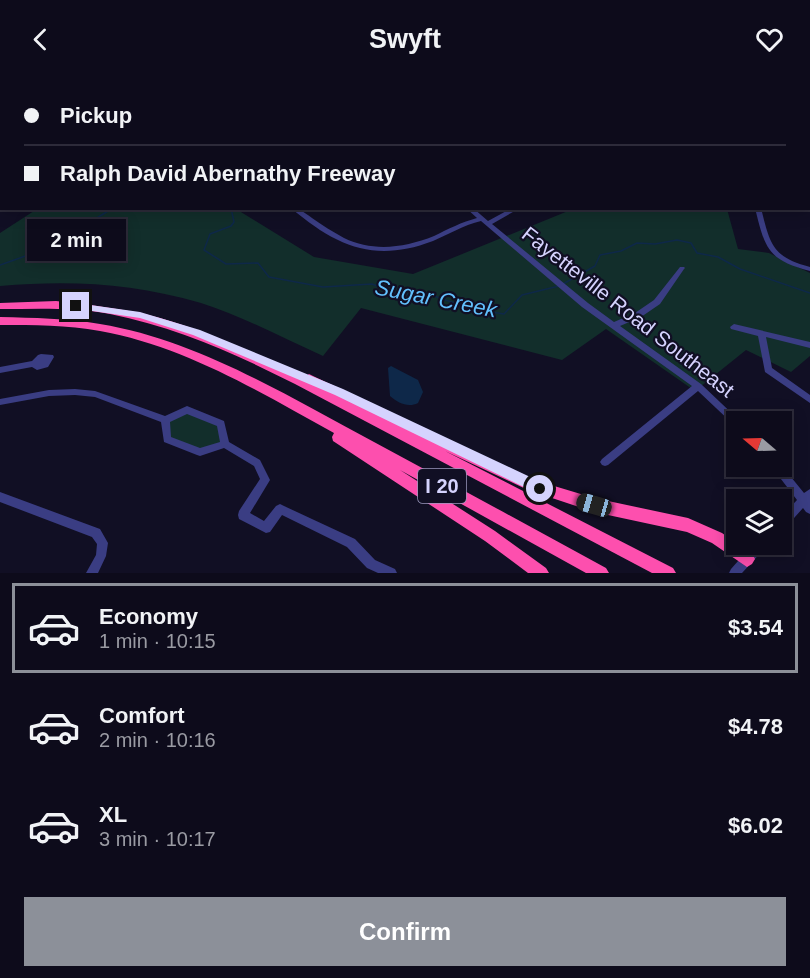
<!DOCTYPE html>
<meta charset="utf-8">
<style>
body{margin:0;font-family:Helvetica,sans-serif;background:#161424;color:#f1f3f6;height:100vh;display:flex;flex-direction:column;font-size:22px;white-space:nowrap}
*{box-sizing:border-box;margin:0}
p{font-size:20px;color:#9a9ba3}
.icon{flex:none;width:33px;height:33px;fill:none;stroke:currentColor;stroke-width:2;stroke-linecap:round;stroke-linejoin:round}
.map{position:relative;height:495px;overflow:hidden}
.sheet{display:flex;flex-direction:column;background:#0d0b1b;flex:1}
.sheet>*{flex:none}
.top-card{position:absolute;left:0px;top:0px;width:810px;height:132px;box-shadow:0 3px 15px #0003,0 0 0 2px #2d2b3a;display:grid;align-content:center;height:132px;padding:0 24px;background:#0d0b1b}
.needle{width:39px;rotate:289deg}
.fabs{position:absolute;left:726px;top:333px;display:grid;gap:12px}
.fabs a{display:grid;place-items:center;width:66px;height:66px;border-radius:0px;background:#0d0b1b;box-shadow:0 3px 15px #0003,0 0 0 2px #2d2b3a;font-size:30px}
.end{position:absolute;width:27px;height:27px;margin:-14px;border:8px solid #d5d3fe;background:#111;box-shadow:0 0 0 3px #111}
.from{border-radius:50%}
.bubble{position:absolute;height:42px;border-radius:0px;background:#0d0b1b;box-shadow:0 3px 15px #0003,0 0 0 2px #2d2b3a;font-size:20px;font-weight:800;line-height:42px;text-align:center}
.car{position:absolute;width:18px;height:36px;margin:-18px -9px;border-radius:8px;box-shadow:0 0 4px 2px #0007;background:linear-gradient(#222 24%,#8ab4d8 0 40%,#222 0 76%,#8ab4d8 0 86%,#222 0)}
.top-card b{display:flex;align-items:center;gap:21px;height:57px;font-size:22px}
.top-card b+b{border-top:2px solid #2d2b3a}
.top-card i{width:15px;height:15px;background:#f1f3f6}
ul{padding:10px 0 0;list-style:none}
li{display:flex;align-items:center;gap:18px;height:90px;margin:0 12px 9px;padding:0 12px;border:3px solid transparent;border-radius:0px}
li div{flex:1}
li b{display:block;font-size:22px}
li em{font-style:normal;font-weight:800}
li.current{border-color:#8c9099}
li>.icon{width:54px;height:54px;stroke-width:1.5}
.cta{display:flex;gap:12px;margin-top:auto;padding:12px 24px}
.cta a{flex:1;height:69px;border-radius:0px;background:#8c9099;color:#fff;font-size:24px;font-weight:800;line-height:69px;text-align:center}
header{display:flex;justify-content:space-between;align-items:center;height:78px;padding:0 24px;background:#0d0b1b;font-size:27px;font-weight:800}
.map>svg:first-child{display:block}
.green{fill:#122e2b}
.water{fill:#0e2849}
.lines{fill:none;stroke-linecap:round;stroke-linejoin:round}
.stream{stroke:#0e2849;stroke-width:1.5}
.minor{fill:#3a3d83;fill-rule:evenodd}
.major{fill:#b55bfd;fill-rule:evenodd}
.highway{fill:#fd4fae;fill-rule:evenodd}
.route{fill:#d5d3fe}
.labels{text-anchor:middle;stroke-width:4.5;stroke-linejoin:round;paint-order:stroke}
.shield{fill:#110f24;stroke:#9a98bd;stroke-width:1.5}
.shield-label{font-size:20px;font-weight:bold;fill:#d5d3fe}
.street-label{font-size:21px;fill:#d5d3fe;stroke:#110f24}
.water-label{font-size:22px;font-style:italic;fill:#62c0fd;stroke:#110f24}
</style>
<header><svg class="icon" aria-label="back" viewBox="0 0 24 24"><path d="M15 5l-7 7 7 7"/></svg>Swyft<svg class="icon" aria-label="heart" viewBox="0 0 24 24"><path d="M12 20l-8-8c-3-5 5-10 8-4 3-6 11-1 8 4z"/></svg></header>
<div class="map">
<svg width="810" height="495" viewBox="0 0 810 495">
<rect width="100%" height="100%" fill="#110f24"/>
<path class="green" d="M37,131H236L314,179L413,196L573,131H727L738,171L769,175L810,195V278L791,294L746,272L695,313L606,251L562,282L361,230L323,278C283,260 242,238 201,225C131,205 71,202 0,208V155Z
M186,333L220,347L222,365L201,372L168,360L167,343Z"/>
<path class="water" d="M391,288L418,302L423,314L418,325C408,330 398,325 390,318L388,290Z"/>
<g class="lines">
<path class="stream" d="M231,130L234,144L231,148L210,156L204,172L226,186L258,185L269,199L323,209L372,206L400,217L425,215L472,231L504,236L522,217L559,208
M0,187L48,170L113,130
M563,206L595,188L600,177L621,173L637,165L655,166L677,162L691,165L697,175L718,179L740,191L810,215"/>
<path class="minor" d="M59,0H64L62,2H57Z
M108,0H113L111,2H106Z
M232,0H237L235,2H229Z
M249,0H254L257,2H251Z
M439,0H443L444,2H440Z
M520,0H524V2H520Z
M580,0H584L583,2H579Z
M683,0H687V2H683Z
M737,0H741L742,2H738Z
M773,0H777L778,2H774Z
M0,25H2V28H0Z
M808,29H810V32H808Z
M0,37H2V40H0Z
M0,51H2V53H0Z
M808,51H810V53H808Z
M0,87H2V90L0,91Z
M808,106H810V110H808Z
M2,128V130H5L0,134V129Z
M291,130C296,130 297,130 300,132C304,134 308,137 312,140C322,147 333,154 344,160C373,174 404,170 434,158C448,151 462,144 477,140L466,130H473L488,143L512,130H520L492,146L588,225L614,244L635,235L654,222L680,189H684L685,190L684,191L660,226L641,239L620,248L701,306L741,344H736V348L734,347L698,313L608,387L605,388L602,387L600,384L602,381L692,308L582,229L481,143C464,147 449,156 433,163C375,185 337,169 291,130Z
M755,130H761C770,166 772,179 810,189V193C768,182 765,171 755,130Z
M734,246L810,264V270L766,259L772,290L810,317V325L765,294L758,258L731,251L730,249Z
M41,276L53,277L54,279L48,289L37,292L32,289L0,295V289L32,283L38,277Z
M75,311L95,313L165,338L187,328L224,343L229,364L260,382L270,402L250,435L264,443L276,428L280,426L284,428L355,461L375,482L395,491L397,495H378L367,490L347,469L282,437L270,454L266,455L239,441L238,437L239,433L260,401L254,388L224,370L200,378L197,377L164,364L161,344L95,319L75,317L49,318L0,327V321L49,312ZM187,336L217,348L220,364L200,370L171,359L170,344Z
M771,388H782L804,415L810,411V436L806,434L803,430L786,449L782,450V438L797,422Z
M0,414L100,451L108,465L106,478L98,495H86L96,477L97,466L92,459L0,424Z
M753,466H766L765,470L742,495H729L731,491Z"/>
<path class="major" d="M0,0H7L0,3Z"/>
<path class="highway" d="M56,223C91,227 126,231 160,240C210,254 257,277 304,300L309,296L313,298L531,401L594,420L688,440L722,455L736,465V466C744,468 752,474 755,481L752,486L747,489L712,465L687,454L594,434L528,412L445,373L673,490L676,495H652L295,306C236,276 176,249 110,236C74,229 37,231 0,231V225Z
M0,239C34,240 66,240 100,246C198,262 287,318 374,364C452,406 529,448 606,490L609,495H586L400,392L495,453L546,490L549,495H528L485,463L333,363L332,359L334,355C260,314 184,268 100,253C67,247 34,247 0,247Z"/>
</g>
<path class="route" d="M76,225L140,234L200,252L343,311L545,406L547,411L540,417L536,415L335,317L193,257L140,240L72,230V226Z"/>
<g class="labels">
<rect class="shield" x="418" y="391" width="48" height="34" rx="4.5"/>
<g class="shield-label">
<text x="442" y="415">I 20</text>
</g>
<g class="street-label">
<text transform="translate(628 234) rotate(38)" y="7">Fayetteville Road Southeast</text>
</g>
<g class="water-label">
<text transform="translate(436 220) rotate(11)" y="8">Sugar Creek</text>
</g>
</g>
</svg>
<div class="fabs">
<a><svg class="needle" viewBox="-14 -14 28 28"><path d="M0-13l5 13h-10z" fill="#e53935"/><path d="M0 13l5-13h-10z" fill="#9a9ba3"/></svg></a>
<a><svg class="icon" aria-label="layers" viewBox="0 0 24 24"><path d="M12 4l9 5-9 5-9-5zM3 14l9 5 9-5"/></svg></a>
</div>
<i class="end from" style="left:540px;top:411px"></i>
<i class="end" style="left:76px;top:228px"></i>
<div class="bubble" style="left:27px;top:141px;width:99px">2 min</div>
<i class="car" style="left:594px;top:427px;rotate:286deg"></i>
<div class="top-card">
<b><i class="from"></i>Pickup</b>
<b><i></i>Ralph David Abernathy Freeway</b>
</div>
</div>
<section class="sheet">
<ul>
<li class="current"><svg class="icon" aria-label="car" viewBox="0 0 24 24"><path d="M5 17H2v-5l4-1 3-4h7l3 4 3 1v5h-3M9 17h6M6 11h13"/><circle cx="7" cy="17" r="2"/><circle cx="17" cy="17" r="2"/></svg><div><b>Economy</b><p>1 min · 10:15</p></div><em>$3.54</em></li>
<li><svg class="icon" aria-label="car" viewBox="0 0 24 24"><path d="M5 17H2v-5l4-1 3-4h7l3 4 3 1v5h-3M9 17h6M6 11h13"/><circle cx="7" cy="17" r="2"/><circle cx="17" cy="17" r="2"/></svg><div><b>Comfort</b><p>2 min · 10:16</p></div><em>$4.78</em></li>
<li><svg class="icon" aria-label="car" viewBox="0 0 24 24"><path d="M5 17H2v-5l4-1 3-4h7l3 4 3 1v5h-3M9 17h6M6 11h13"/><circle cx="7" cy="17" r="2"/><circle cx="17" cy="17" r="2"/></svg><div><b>XL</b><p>3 min · 10:17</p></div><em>$6.02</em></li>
</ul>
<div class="cta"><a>Confirm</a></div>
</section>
